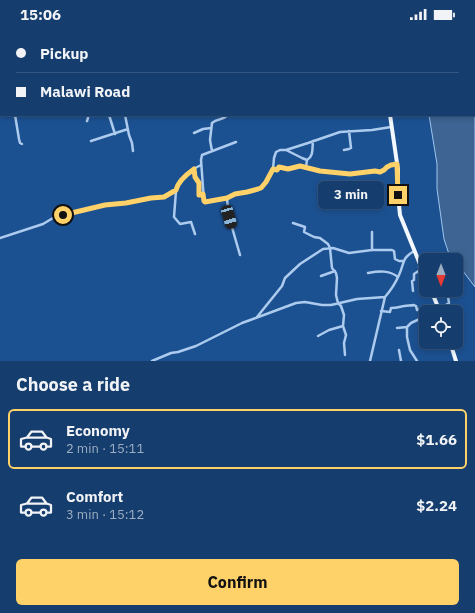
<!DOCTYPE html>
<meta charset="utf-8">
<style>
body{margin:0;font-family:"IBM Plex Sans",sans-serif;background:#224875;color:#f1f3f6;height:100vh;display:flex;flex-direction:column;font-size:15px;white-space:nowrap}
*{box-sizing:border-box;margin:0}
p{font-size:13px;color:#9daec2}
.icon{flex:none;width:22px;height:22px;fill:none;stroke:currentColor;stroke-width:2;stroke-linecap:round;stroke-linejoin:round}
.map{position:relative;height:333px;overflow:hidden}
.sheet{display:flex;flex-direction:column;background:#153d6d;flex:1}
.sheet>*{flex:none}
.top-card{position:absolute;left:0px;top:0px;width:475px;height:88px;box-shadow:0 2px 6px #0003,0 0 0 1px #345680;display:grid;align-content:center;height:88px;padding:0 16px;background:#153d6d}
.needle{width:26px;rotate:180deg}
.fabs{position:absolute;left:419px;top:225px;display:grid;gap:8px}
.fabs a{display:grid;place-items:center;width:44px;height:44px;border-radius:6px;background:#153d6d;box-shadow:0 2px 6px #0003,0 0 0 1px #345680;font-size:20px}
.end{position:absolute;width:18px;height:18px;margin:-9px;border:5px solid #ffd169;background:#111;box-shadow:0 0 0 2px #111}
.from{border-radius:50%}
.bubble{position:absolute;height:28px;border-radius:6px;background:#153d6d;box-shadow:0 2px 6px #0003,0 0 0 1px #345680;font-size:13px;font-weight:800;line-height:28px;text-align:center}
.car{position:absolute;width:12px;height:24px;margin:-12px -6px;border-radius:5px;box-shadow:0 0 3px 1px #0007;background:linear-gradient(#222 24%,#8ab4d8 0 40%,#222 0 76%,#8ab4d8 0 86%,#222 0)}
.top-card b{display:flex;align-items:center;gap:14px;height:38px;font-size:15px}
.top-card b+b{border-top:1px solid #345680}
.top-card i{width:10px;height:10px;background:#f1f3f6}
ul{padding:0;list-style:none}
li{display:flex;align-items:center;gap:12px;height:60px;margin:0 8px 6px;padding:0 8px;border:2px solid transparent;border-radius:6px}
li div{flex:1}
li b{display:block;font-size:15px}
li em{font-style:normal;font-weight:800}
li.on{border-color:#ffd169}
li>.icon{width:36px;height:36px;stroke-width:1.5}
h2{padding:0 16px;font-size:18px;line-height:48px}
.action{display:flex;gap:8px;margin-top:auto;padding:8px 16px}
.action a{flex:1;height:46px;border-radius:6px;background:#ffd169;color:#111;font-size:16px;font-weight:800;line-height:46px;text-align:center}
.status{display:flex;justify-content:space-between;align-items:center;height:28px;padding:0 20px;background:#153d6d;direction:ltr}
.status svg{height:11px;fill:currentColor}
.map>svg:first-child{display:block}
.water{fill:#3d6492;stroke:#9fc6f0}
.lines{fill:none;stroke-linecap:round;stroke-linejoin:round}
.minor{stroke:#accbee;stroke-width:2.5}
.primary{stroke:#f3f8ff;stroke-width:4}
.route{stroke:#ffd169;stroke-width:5}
</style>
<div class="status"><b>15:06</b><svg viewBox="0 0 49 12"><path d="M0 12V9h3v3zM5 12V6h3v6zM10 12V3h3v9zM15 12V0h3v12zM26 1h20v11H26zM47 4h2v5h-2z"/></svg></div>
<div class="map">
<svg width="475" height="333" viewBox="0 0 475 333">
<rect width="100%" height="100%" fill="#1c5191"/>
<path class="water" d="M432,0H475V259L456,234V232H454L449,226L444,211L437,161V136L429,87H474V1H432Z"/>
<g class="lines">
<path class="minor" d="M412,0L413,1
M61,1L62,0
M119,1L120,0
M0,81H1
M15,87L19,111L20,115L22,116
M109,87L115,106
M125,87L129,107L132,115L133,123
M87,93L88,90V87
M194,105L203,101L211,100
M91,113L128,101
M236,114L202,127L201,132L204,173L207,174L227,171L235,166L247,164L261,160L266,154L273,141L277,142L279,139L288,141L300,138L320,143L350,146L375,143L380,144L384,142L387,139L391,137L397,136
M286,122L302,130L307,132
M344,122L349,121L351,120L349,103
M212,123L210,112L212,95C218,90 221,93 228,87
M306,139L307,132C314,128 312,120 313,113
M194,141L195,149L199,155V167H201L203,166
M273,141L274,130L276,124L280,122H286L308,115L340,104L372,102L391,99
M176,163L174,189L180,196L191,194L195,206
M227,171L229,189L240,227
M293,195L305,199L304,204L314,209L320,210L328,216L330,220L332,240L336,245L337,250L336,267L338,275L341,278L344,287L343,298L346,307L344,315L345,327
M372,204V222
M0,210L43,196L53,190L63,187L105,177L126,175L151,170L164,169L176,162C178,151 191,142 201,137
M368,245C379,243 389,242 398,249
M321,248L335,243
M413,263L412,253L414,252V246L420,242L419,239
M381,283L390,284L391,280C396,280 399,279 404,278C408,277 410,278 414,277L416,278L417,282L420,281H422L424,289
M435,284L449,275L447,262
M257,289L282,258L285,250L300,236L323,221L333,220L349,225L372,222H392L394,223L395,231L399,233H404
M397,300L407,299
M318,308L329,302L343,298
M399,322L401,333
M152,333L171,325L178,324L196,318L242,295L296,275L305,274L322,277H331L357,271L385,269C391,262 396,254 399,247C405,234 401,231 414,223
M370,333L385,269
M417,333L410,322L407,309V299L411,295L426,288"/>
<path class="primary" d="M395,1L396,0
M390,87L398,142V167L400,187L426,251
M431,262L440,284
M450,314L456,333"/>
</g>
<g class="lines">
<path class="route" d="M63,187L105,177L126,175L151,170L164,169L176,162C178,153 187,146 194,141L195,149L199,155V167H201L203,166L204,173L205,174L227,170L235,166L247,164L258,161L261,160L266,154L273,141L277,142L279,139L288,141L300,138L320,143L350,146L375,143L380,144L384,142L387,139L391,137L397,136L398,167"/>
</g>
</svg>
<div class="fabs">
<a><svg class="needle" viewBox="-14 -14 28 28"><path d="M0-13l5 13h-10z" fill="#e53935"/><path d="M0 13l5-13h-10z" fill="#9daec2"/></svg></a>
<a><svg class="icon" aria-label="locate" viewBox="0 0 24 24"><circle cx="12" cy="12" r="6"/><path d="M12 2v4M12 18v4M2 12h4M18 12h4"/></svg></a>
</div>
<i class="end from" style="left:63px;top:187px"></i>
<i class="end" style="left:398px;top:167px"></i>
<div class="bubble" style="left:318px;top:153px;width:66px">3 min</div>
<i class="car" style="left:229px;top:189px;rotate:164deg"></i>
<div class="top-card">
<b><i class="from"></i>Pickup</b>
<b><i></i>Malawi Road</b>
</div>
</div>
<section class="sheet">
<h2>Choose a ride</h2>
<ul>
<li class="on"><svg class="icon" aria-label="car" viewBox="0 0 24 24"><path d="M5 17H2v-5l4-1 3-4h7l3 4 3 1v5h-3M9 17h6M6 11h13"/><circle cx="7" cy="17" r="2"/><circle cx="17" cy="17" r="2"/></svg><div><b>Economy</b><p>2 min · 15:11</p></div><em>$1.66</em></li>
<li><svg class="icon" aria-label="car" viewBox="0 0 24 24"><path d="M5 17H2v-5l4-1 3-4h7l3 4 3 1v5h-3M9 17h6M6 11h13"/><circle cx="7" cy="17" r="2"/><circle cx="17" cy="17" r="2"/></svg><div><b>Comfort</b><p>3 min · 15:12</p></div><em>$2.24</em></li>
</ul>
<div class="action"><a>Confirm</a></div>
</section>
